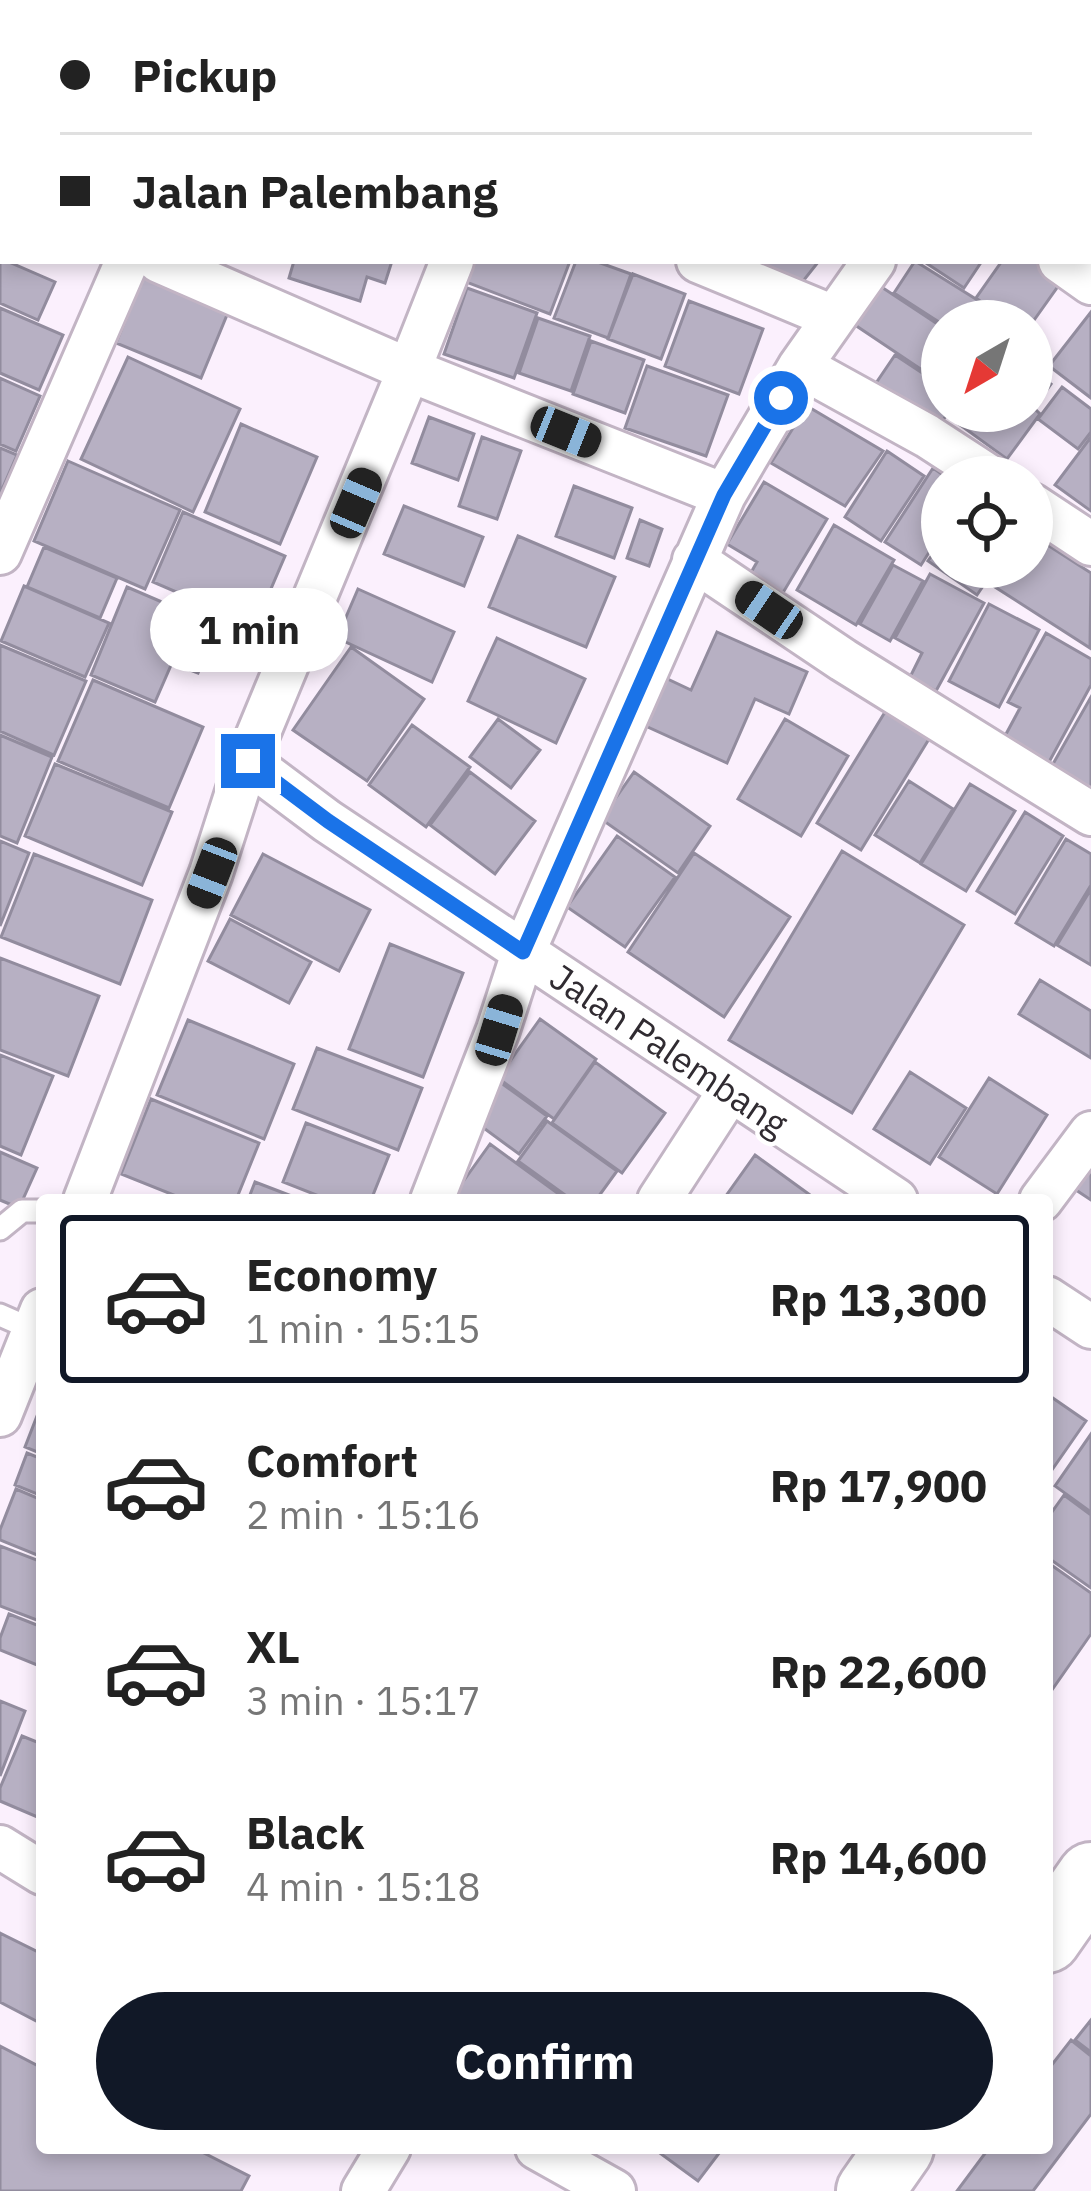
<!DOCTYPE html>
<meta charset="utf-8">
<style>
body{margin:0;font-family:"IBM Plex Sans",sans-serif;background:#f2f2f2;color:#222;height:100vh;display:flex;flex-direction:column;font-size:45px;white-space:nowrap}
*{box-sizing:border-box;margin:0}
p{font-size:39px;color:#767676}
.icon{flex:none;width:66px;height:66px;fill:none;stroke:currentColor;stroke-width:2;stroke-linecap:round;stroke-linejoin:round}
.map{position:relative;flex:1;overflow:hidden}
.panel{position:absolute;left:36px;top:1194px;width:1017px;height:960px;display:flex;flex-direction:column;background:#fff;border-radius:12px;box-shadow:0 6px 18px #0003}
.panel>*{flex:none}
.top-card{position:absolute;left:0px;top:0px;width:1092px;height:264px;box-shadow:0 6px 18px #0003;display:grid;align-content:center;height:264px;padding:0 60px;background:#fff}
.needle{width:78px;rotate:219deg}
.controls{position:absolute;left:921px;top:300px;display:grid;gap:24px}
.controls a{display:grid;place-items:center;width:132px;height:132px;border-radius:50%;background:#fff;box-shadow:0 6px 18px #0003;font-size:60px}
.end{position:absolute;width:54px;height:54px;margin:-27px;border:15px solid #1a73e8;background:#fff;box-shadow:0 0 0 6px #fff}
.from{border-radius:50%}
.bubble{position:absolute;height:84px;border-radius:42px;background:#fff;box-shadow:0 6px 18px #0003;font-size:39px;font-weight:800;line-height:84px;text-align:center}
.car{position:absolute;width:36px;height:72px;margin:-36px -18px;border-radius:15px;box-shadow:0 0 9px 3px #0007;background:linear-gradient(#222 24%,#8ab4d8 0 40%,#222 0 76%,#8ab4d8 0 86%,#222 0)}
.top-card b{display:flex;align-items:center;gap:42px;height:114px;font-size:45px}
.top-card b+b{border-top:3px solid #e0e0e0}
.top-card i{width:30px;height:30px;background:#222}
ul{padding:21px 0 0;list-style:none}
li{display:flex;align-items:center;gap:36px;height:168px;margin:0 24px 18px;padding:0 36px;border:6px solid transparent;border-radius:12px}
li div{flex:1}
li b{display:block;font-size:45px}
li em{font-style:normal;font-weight:800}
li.active{border-color:#111827}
li>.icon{width:108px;height:108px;stroke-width:1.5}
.action{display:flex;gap:24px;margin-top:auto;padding:24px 60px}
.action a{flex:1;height:138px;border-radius:72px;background:#111827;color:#fff;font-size:48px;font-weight:800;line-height:138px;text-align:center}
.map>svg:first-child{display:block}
.building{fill:#b7b0c3;stroke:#928c9e;stroke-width:3}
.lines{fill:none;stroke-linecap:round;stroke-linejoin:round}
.lane-casing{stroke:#c2b4c4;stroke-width:27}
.street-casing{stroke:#c2b4c4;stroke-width:48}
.primary-casing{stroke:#c2b4c4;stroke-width:72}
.lane{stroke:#fff;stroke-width:21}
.street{stroke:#fff;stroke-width:42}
.primary{stroke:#fff;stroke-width:66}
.route{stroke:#1a73e8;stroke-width:15}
.labels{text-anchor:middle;stroke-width:9;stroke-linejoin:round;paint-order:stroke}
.street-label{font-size:36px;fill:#302b31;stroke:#fff}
</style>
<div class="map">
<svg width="1091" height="2191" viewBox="0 0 1091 2191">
<rect width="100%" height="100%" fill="#fbf0fd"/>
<path class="building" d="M0,0L20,3H3V82Z
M797,0H884L882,3Z
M0,258L55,282L38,320L0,303Z
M294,261H392L385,283L367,277L360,301L289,278Z
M474,261H570L550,314L466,282Z
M576,261H595L631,274L608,338L554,318Z
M744,261H819L800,285Z
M915,261L979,301L966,321H942V324L894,293Z
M923,261H982L964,288Z
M1002,261H1046L1066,275L1032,323L1007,321L976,298Z
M633,274L685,294L661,359L608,339Z
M144,275L229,310L201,378L116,343Z
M880,286L942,327V360L931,376L855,325Z
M467,288L537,313L514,378L444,354Z
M689,301L763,329L739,394L665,366Z
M0,308L63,335L39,390L0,373Z
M1091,312V398L1049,366Z
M538,318L590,336L571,391L519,373Z
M591,341L644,360L625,413L573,394Z
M895,355L942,386V411H949L938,428L874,386Z
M128,357L240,409L193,512L81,459Z
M647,366L728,395L706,456L625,428Z
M1032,370L1051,384L1034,408L1040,414L1007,459L949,417L953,411H1032Z
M0,378L40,396L16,451L0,444Z
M1062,387L1091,409V432L1078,449L1038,419Z
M807,406L883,451L845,506L771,463Z
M429,417L474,434L458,480L412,463Z
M241,424L317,457L280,544L205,512Z
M482,437L521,451L497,519L459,506Z
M1091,437V511L1055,485Z
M0,448L17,455L0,494Z
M887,451L924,476L881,541L845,517Z
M68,461L180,510L145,589L34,541Z
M933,468L946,477H942V532L921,565L885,542Z
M764,482L827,519L781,596L749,576L757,562L727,544Z
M574,486L632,508L614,558L556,536Z
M404,506L483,537L464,586L384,554Z
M183,512L285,556L255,626L153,582Z
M640,520L662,529L649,566L627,558Z
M834,525L894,560L856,625L797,590Z
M1032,535L1091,573L1090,648L995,587L1008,567H1032Z
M518,536L615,577L586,647L489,607Z
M942,541V567H996L977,595L928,561Z
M44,547L117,578L100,618L27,587Z
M893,565L923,581L890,641L860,624Z
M930,574L984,603L936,691L910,677L922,653L895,638Z
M24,586L109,623L85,677L1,641Z
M127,587L218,626L198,673L172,663L155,702L91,675Z
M358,589L454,632L432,682L337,638Z
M989,604L1039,630L999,707L949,681Z
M717,632L807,672L789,714L755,699L727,763L639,723L659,675L691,690Z
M1046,633L1091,659V685L1043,773L998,749L1020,708L1008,702Z
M497,638L585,679L556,743L468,701Z
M0,645L86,681L54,755L0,731Z
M351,647L424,699L367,781L293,730Z
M93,680L203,727L169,808L58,761Z
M1091,697V795L1049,771Z
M885,712L929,739L861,850L817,823Z
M498,719L540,750L511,788L470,757Z
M785,719L848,756L801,836L738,799Z
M412,725L470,767L426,827L369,785Z
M0,735L52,757L17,843L0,836Z
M55,764L172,812L142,885L25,836Z
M470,772L535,821L495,874L430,825Z
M634,772L710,826L678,873L601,819Z
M909,781L953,809L920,863L875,835Z
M970,784L1015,811L966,891L921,864Z
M1025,812L1063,836L1015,914L977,891Z
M617,836L675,877L625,947L567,907Z
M1066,839L1091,854V885L1054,946L1016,923Z
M0,841L29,853L0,926Z
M842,851L964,925L852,1113L729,1040Z
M694,853L790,917L724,1017L628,952Z
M34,854L152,900L120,984L1,937Z
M263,854L370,910L339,971L231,915Z
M1091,889V965L1057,945Z
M230,919L311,962L289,1003L208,961Z
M390,944L463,973L423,1077L349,1049Z
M0,958L99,996L68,1076L0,1050Z
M1040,980L1091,1011V1058L1019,1014Z
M540,1019L596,1059L554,1119L498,1078Z
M188,1020L294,1064L264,1139L157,1095Z
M317,1048L422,1088L398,1150L293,1109Z
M0,1055L53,1076L21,1155L0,1146Z
M595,1062L665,1113L622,1173L552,1123Z
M910,1072L966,1108L930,1164L874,1129Z
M989,1078L1047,1115L997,1194L939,1157Z
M497,1080L547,1116L519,1154L470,1118Z
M151,1099L259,1143L236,1200H186L121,1174Z
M547,1121L617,1171L596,1200H572L518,1161Z
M306,1123L389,1155L371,1200H329L283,1182Z
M490,1144L567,1200L452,1197Z
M0,1152L37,1168L19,1208L0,1200Z
M755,1155L817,1200H723Z
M1091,1156V1200L1070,1186Z
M255,1182L302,1200H248Z
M1047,1394L1086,1421L1047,1477Z
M42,1403V1454L25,1447Z
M1091,1434V1512L1055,1486Z
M27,1453L42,1459V1496L15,1485Z
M16,1489L42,1500V1557L0,1540V1530Z
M1064,1495L1091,1515V1588L1047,1557V1519Z
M0,1546L42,1562V1622L0,1606Z
M1047,1562L1091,1593V1634L1047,1697Z
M9,1614L42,1627V1667L0,1650V1638Z
M0,1701L25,1711L0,1776Z
M22,1736L42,1744V1819L0,1801V1788Z
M0,1933L42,1954V2024L0,2002Z
M1091,2020V2052L1075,2040Z
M1071,2040L1091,2056V2114L1033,2191H957L989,2148H1047V2071Z
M0,2046L42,2068V2148H194L249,2176L241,2191H0Z
M653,2148H723L698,2181Z"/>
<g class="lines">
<g class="lane-casing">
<path id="lane" d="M0,1229L22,1211H42
M0,1315L34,1330"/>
</g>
<g class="street-casing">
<path id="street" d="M73,0L80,3
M131,3L132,0
M430,3L432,0
M738,3L740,0
M1054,3L1056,0
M0,191L3,192
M159,261L409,370L247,761L327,821L896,1200
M452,261L409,370L724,495
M698,261L833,317
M1060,261L1091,283
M800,366L927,436L990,477
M1032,505L1091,544
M0,553L127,261
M694,560L843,660L1091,814
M85,1200L211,873L247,761
M432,1200L498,1030L523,953L724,495L800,366L874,261
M659,1200L729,1092
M1041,1200L1091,1133
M1047,1298L1091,1327
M0,1415L42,1310
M0,1847L42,1873
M537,2148L614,2191
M363,2191L389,2148"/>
</g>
<g class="primary-casing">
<path id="primary" d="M1047,1939L1091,1876
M870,2191L900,2148"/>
</g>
<use href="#lane" class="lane"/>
<use href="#street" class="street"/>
<use href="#primary" class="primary"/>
</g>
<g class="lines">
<path class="route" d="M248,761L328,821L523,952L724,495L781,398"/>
</g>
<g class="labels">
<g class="street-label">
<text transform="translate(669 1050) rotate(34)" y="13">Jalan Palembang</text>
</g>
</g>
</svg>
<div class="controls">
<a><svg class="needle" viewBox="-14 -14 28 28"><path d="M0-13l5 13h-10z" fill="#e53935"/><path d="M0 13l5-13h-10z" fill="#767676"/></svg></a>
<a><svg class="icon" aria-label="locate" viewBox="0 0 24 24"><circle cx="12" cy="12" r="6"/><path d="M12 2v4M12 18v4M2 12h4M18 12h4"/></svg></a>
</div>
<i class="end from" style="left:781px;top:398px"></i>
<i class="end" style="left:248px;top:761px"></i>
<div class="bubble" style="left:150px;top:588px;width:198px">1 min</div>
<i class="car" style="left:566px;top:432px;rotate:112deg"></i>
<i class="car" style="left:356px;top:503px;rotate:23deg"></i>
<i class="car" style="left:769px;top:610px;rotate:304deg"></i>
<i class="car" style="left:212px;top:873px;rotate:201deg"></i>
<i class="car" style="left:499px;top:1030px;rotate:17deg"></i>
<div class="top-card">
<b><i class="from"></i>Pickup</b>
<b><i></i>Jalan Palembang</b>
</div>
<section class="panel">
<ul>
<li class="active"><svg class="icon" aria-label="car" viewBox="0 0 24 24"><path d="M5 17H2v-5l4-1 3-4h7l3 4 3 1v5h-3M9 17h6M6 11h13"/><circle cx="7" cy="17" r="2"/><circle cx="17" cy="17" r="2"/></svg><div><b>Economy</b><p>1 min · 15:15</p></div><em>Rp 13,300</em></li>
<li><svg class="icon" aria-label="car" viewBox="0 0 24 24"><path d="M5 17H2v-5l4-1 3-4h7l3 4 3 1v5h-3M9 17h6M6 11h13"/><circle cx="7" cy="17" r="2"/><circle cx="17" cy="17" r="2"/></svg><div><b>Comfort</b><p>2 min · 15:16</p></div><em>Rp 17,900</em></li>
<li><svg class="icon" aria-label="car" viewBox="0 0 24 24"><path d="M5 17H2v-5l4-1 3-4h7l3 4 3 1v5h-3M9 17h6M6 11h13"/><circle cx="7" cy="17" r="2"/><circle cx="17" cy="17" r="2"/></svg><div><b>XL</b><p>3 min · 15:17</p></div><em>Rp 22,600</em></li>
<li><svg class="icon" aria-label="car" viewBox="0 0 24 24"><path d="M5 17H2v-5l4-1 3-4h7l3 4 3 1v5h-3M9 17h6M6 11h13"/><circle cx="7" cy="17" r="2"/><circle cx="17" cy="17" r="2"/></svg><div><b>Black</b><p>4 min · 15:18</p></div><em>Rp 14,600</em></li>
</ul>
<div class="action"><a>Confirm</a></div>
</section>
</div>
